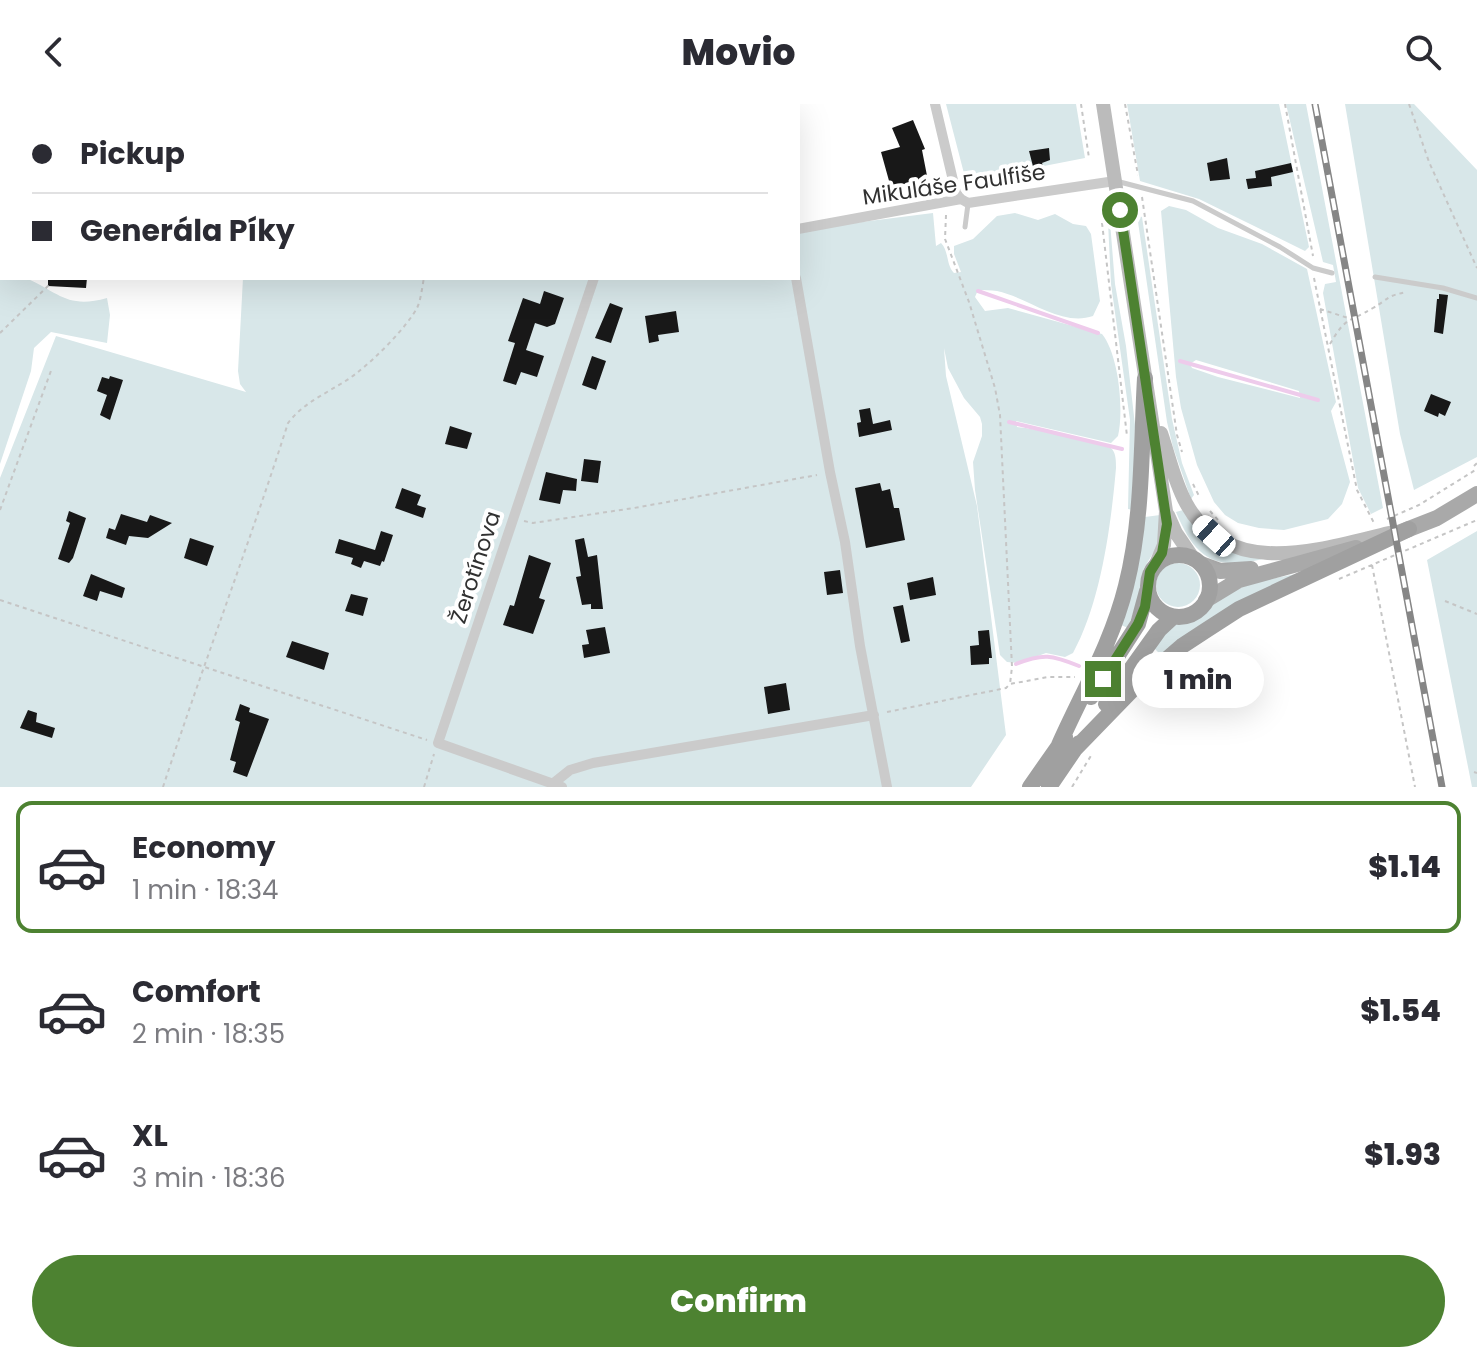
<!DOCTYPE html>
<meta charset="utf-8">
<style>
body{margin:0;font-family:Poppins,sans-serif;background:#f7f7f7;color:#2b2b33;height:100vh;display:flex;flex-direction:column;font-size:30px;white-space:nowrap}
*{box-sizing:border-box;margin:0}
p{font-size:26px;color:#7c7c81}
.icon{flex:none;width:44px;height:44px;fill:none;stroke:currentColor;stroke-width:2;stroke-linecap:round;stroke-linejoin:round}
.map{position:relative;height:683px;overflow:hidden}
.drawer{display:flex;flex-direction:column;background:#fff;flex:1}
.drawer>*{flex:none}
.guide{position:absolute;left:0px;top:0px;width:800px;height:176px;box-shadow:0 8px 32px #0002;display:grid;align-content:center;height:176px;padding:0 32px;background:#fff}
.end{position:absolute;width:36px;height:36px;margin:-18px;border:10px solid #4d8231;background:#fff;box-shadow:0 0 0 4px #fff}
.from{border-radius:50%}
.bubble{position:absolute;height:56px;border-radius:28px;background:#fff;box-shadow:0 8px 32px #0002;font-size:26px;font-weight:800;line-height:56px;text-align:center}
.car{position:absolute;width:24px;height:48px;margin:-24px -12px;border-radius:10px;box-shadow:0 0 6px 2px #0007;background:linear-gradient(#fff 24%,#345 0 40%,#fff 0 76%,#345 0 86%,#fff 0)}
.guide b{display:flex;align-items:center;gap:28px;height:76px;font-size:30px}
.guide b+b{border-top:2px solid #e1e1e2}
.guide i{width:20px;height:20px;background:#2b2b33}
ul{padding:14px 0 0;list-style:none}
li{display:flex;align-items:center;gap:24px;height:132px;margin:0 16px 12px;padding:0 16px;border:4px solid transparent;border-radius:16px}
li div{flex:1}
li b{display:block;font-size:30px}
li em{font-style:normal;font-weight:800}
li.active{border-color:#4d8231}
li>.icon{width:72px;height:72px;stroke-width:1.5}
.cta{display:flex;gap:16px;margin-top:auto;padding:16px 32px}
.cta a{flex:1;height:92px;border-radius:48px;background:#4d8231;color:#fff;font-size:32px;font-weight:800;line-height:92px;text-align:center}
header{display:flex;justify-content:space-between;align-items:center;height:104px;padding:0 32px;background:#fff;font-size:36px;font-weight:800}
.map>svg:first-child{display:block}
.green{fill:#d8e7e9;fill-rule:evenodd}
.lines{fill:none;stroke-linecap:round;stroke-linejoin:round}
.stream{stroke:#eecbeb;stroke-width:4}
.building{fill:#181818}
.path{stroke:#c5c5c5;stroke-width:2;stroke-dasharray:4 4;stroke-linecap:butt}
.service{stroke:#cbcbcb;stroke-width:5}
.minor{stroke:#cbcbcb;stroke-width:10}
.secondary{stroke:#bbb;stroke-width:14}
.primary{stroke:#a9a9a9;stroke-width:16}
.trunk{stroke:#a0a0a0;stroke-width:16}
.rail-casing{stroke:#868686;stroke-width:7}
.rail{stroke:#fff;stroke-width:4;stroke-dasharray:12;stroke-linecap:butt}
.route{stroke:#4d8231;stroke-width:10}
.labels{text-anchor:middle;stroke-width:8;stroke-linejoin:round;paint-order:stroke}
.street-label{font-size:22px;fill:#313131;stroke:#fff}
</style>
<header><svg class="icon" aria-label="back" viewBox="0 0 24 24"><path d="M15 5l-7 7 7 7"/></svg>Movio<svg class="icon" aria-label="search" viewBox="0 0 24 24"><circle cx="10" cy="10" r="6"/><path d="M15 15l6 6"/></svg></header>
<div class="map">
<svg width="1477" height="683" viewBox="0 0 1477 683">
<rect width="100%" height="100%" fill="#fff"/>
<path class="green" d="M946,0H1076L1085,54L1044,62L1045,67L967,81Z
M1127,0H1279L1309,143L1305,147L1199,95L1140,77Z
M1286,0H1306L1383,404L1371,410L1358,384L1323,189L1325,180L1336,178L1333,161L1323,158Z
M1345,0H1414L1477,66V353L1414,386L1400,330Z
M1169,102L1186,106L1218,124L1262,140L1307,165L1336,298L1331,307L1350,378L1342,400L1328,415L1284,426L1259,424L1238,419L1225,411L1214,398L1197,361L1181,304L1176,273L1161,107ZM1196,256L1299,287L1300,294L1218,273L1192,264L1190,260Z
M933,109L936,142L941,139C949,147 946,161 954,169L961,168L954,150V142L973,135L997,112L1015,109L1038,116L1055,110L1073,120L1086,122L1091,130L1100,197L1093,212C1061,223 1027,193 997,187C991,186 984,186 978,186L975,193L985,207L1008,204L1102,230C1119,251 1124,307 1118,332L1111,339L1016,317L1017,323C1034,325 1102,335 1112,345C1116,350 1116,357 1116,364C1111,421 1101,498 1073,549L1065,553L1046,549L1019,559L1007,558L1000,551L975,386L973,358L982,332V320L980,313L964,294L948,264L944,244L946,272L977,402L1006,631L971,683H0V374L56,232L246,288L240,280L238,267L243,174H798V126Z
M1137,111L1142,113L1172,315L1182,359L1194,391L1191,395L1173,343L1167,318Z
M1108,118H1110L1115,180L1126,242L1135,321L1133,406L1128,405L1130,316L1111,180Z
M0,157L2,174C10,174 21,172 28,175C59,189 68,205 107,194L110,211L107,239L51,228L34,244L31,267L0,360Z
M1183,406C1199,431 1234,450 1263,455C1214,467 1195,454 1176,408Z
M1160,411L1158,441L1143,466L1141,486L1128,524L1121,521L1145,413Z
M1477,427V683H1472L1427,456Z
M1156 481a22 22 0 1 1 44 0a22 22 0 1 1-44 0Z
M1296,470L1161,551L1154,544L1167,527L1176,520L1201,511L1224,491L1254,478Z"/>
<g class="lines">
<path class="stream" d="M978,187L1098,229
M1180,257L1318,296
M1009,318L1122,345
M1016,560C1043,549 1052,551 1079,562"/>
</g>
<path class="building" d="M913,16L925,45L922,46L929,82L906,86L905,82L891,84L881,48L900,43L892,24Z
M1049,44L1050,56L1042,59L1045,67L1035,70L1029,47Z
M1227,54L1230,75L1210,77L1207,59Z
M1291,59L1293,68L1271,73L1272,82L1248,85L1246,75L1256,74L1255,67Z
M48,174H87L86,184L48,182Z
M544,187L564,194L555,220L547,223L535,219L526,246L544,252L537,273L521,268L516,281L503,277L515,239L508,237L523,194L540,200Z
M1439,190L1448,191L1443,230L1434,228L1437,195H1439Z
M610,199L623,204L611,239L595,234Z
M676,207L679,228L658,231L659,237L649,239L645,212Z
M592,252L606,257L596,286L582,281Z
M110,272L123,276L110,316L100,311L107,291L97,287L102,273L109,275Z
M1431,290L1451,298L1445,312L1439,309L1438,313L1424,307Z
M870,304L873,320L890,316L892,326L859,333L857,319L861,318L859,306Z
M450,322L472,329L467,345L445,340Z
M584,355L601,357L598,379L581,377Z
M546,368L577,375L576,387L563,386L560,400L539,396Z
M880,379L882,387L890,385L894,404H899L905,436L866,444L855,384Z
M402,384L421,391L417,401L426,404L423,414L395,404Z
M69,407L86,414L73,454L69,459L58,455L70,419L66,417Z
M121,410L147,418L150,411L172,419L148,434L129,432L126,441L106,434L109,424L115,426Z
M381,427L393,431L384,458L382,457L380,462L364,457L361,464L351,460L353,454L335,449L339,435L375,446Z
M190,434L214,442L207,462L184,454Z
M584,434L588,453L597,451L603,505H591V500L582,501L576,473L581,472L575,436Z
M529,451L551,459L539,494L545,496L533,530L503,521L510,501L514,502Z
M840,466L843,489L827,491L824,468Z
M91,470L125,484L122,494L100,487L97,497L83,492Z
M933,473L936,491L910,496L907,479Z
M351,490L368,494L363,512L345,507Z
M903,501L910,537L901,539L893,503Z
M605,523L610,549L584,554L582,541L589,540L586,526Z
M989,526L992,554H989V560L971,561L970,542L979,541L978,527Z
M292,537L329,549L324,566L286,553Z
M786,579L790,606L768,610L764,583Z
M240,600L250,604L249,608L269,615L247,673L233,668L236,658L230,656L240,618L235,616Z
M28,606L37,609L36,618L55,624L52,634L20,624Z"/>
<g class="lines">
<path class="path" d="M418,0V2
M1081,0L1089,54
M1125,0L1138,71
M1285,0L1313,152
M1409,0L1429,58L1477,164
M189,2V0
M1142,93L1177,331L1182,348
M1135,105L1142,104
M946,111L945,135L969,198L995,284L1000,311L1012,563L1010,580
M1102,119L1127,332
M1314,174L1357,386L1374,419
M1320,205L1348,214
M0,229L50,180
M1330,240C1346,212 1348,219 1373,204C1390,194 1386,192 1407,188
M1474,362L1477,359
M1193,380L1199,392
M0,406L52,264
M1210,407L1219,417
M1387,415L1419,401L1477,365
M524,417L533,419L634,404L817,371
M1372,461L1415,683
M1339,475L1477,416
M0,496L427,636
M1445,497L1477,510
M887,608L1006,584L1010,580L1048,573H1075
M1474,668L1477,669
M163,683C203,561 249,441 288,319C306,295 336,286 358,268C376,254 406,224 417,204C421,196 422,183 424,174
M424,683L434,650
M1072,683L1092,650"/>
<path class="service" d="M1116,77L1193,97L1280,143L1313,164L1332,169
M965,123L968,100
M1375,173L1443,184L1477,194"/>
<path class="minor" d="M935,0L956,89L961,95
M617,2V0
M798,125L961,95L968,99L1115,77
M796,174L830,368L845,438L860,542L887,683
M555,678L570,666L593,659L874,611
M562,683L438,639L594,174"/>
<path class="secondary" d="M1103,0L1166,407L1164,441L1156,460
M1161,329C1169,352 1174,377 1186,399C1228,477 1321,445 1389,429
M1168,411L1176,429L1193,454"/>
<path class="primary" d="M1396,430L1437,414L1477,390
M1201,460L1220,467L1251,465
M1206,496L1239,476L1356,444"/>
<path class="trunk" d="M1148 482a31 31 0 1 1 62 0a31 31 0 1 1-62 0Z
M1091,593L1138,520L1147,487
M1106,600L1159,526L1173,513
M1059,641C1082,589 1112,539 1126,482C1143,415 1141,344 1145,274
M1074,646L1138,580L1182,542L1208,525L1239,505L1409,425
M1030,683L1065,633
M1049,683L1079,639"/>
<g class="rail-casing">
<path id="rail" d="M1315,0L1442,683"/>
</g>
<use href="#rail" class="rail"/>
</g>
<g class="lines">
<path class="route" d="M1103,575L1138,520L1145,503L1150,468L1162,449L1167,420L1120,106"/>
</g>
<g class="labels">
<g class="street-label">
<text transform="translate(954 80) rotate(-8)" y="8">Mikuláše Faulfiše</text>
<text transform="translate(475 463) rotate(-72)" y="8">Žerotínova</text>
</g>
</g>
</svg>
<i class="end from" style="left:1120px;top:106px"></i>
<i class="end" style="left:1103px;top:575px"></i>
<div class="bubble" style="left:1132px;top:548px;width:132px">1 min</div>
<i class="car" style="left:1214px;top:432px;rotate:312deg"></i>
<div class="guide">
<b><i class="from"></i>Pickup</b>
<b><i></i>Generála Píky</b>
</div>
</div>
<section class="drawer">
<ul>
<li class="active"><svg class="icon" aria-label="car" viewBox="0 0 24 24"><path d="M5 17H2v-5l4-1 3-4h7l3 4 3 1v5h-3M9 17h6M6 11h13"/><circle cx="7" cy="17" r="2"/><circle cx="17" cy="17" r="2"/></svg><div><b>Economy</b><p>1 min · 18:34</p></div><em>$1.14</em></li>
<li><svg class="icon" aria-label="car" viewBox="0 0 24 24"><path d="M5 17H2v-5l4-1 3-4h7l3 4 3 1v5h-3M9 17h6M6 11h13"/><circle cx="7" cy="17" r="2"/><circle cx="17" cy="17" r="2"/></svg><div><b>Comfort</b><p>2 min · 18:35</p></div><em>$1.54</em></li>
<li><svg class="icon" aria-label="car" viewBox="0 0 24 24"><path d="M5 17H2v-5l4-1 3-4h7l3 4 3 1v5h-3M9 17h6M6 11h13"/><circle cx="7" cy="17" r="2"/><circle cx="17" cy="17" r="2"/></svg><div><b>XL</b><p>3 min · 18:36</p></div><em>$1.93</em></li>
</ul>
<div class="cta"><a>Confirm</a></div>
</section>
